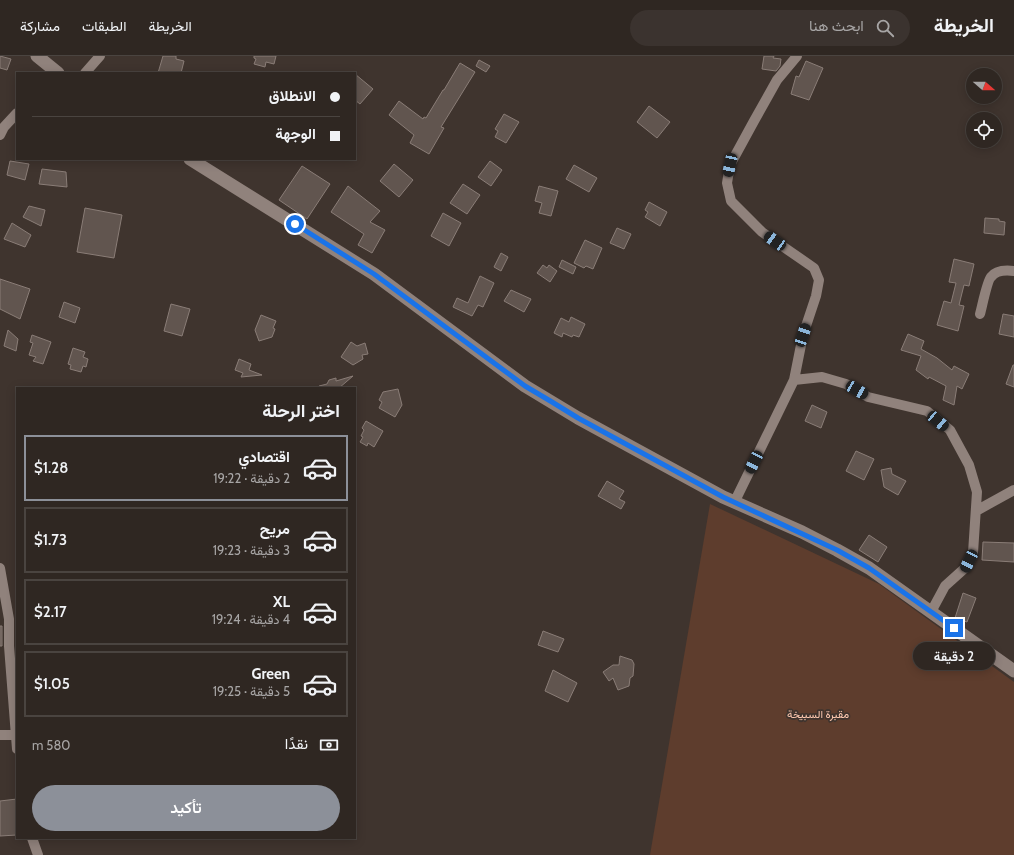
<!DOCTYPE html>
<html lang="ar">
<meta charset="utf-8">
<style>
body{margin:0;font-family:Cabin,Vazirmatn,sans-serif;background:#3b332f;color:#f1f3f6;direction:rtl;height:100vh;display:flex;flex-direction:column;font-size:15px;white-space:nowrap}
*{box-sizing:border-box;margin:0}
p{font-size:13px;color:#a7a5a5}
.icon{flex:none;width:22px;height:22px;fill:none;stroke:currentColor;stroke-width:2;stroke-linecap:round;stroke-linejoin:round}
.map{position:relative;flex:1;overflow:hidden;direction:ltr}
.side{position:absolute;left:16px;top:331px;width:340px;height:452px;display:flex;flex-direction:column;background:#2f2722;border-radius:0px;box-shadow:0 2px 10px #0003,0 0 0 1px #4a4440;direction:rtl}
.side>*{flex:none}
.hud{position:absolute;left:16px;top:16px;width:340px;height:88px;border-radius:0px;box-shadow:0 2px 10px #0003,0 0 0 1px #4a4440;direction:rtl;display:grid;align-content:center;height:88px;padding:0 16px;background:#2f2722}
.needle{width:26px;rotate:110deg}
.fabs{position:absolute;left:966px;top:12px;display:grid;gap:8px}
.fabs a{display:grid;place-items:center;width:36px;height:36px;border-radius:50%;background:#2f2722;box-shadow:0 2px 10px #0003,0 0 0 1px #4a4440;font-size:20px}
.end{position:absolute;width:18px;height:18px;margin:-9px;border:5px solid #1a73e8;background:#fff;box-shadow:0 0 0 2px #fff}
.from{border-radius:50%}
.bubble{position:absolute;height:28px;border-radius:14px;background:#2f2722;box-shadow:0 2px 10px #0003,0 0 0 1px #4a4440;font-size:13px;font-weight:600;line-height:28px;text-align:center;direction:rtl}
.car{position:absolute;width:12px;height:24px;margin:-12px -6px;border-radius:5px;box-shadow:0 0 3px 1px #0007;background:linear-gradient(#222 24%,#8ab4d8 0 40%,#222 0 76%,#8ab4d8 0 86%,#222 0)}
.hud b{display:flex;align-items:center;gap:14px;height:38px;font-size:15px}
.hud b+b{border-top:1px solid #4a4440}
.hud i{width:10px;height:10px;background:#f1f3f6}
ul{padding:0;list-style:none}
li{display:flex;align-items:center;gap:12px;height:66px;margin:0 8px 6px;padding:0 8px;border:2px solid #4a4440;border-radius:0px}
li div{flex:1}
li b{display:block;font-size:15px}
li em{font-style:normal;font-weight:600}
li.current{border-color:#8c9099}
li>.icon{width:36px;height:36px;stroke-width:1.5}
h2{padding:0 16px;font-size:18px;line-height:48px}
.pay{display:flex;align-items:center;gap:10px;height:44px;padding:0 16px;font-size:15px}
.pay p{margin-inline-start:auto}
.button{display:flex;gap:8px;margin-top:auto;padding:8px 16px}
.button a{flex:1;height:46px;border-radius:24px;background:#8c9099;color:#fff;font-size:16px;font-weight:600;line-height:46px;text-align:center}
header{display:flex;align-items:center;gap:24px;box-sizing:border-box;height:56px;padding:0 20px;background:#2f2722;border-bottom:1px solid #4a4440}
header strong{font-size:19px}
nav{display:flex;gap:22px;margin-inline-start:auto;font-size:14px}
.search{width:280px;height:36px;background:#3b332f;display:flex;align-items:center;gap:10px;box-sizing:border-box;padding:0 14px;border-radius:22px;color:#a7a5a5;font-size:15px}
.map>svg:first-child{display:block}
.green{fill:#5e3d2d}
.building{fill:#61554f;stroke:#8a7d77}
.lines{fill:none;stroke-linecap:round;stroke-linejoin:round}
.minor{stroke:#90827c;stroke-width:10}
.tertiary{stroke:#90827c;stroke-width:13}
.route{stroke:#1a73e8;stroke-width:5}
.labels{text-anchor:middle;stroke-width:3.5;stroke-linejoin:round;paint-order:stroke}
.park-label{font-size:11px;fill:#fec9b0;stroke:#3f342e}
</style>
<header>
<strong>الخريطة</strong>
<div class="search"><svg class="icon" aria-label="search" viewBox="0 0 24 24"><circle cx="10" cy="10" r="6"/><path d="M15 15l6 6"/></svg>ابحث هنا</div>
<nav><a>الخريطة</a><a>الطبقات</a><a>مشاركة</a></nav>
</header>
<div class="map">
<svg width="1014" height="799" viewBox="0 0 1014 799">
<rect width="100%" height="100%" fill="#3f342e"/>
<path class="green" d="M710,448L879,528L1014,626V799H650Z"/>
<path class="building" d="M0,0L11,3L7,14L0,12Z
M163,0H176V3L184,5L181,17H158Z
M254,0H276L274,8L266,6L265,11L254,8L256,3L254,2Z
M764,0H774L773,2L781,3L780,10L776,15L762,13Z
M479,4L490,10L486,16L476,10Z
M806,5L823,12L809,44L791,38L796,20L799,21Z
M460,7L475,16L441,71L444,72L429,98L410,87L414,79L389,59L399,45L423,63L424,61L426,62L443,34H444Z
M355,18L373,33L360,48L355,44Z
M649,50L670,66L657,82L637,66Z
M504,58L519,66L506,87L495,81L498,75L495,73Z
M10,105L29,108L25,124L7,119Z
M490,105L502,114L491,130L478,121Z
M394,108L413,124L399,141L380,125Z
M574,109L597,122L589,136L566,123Z
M302,110L330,128L307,163L279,144Z
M42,113L66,116L67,131L39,128Z
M463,128L480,139L467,158L450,147Z
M348,130L380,155L370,166L385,174L372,197L358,189L364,178L331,156Z
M539,130L558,135L551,160L539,157L542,147L535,145Z
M649,146L667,156L660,170L645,161L648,156L645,154Z
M29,150L45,154L41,170L23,161Z
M85,152L122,159L114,202L77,196Z
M443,157L461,167L449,190L431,180Z
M985,162L999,163V165L1005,166L1004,179L984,177Z
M12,167L31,179L25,191L4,183Z
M617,172L631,178L624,193L610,187Z
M585,184L602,192L593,213L586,210L584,212L574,207Z
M501,197L508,201L501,215L494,211Z
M954,203L974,208L969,230L964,229L959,249L964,250L958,275L937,269L944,245L951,247L956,227L949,226Z
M562,204L576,211L573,218L559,211Z
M543,209L547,212L549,209L557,215L550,226L537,217Z
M480,220L494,227L483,251L478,249L472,260L453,251L457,242L468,247Z
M0,223L30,233L20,263L0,253Z
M511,234L531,243L524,256L504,245Z
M64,246L80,252L75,267L59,261Z
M171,248L190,253L182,280L164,275Z
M1003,258L1014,260V281L999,278Z
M261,259L276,265L273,272L275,273L272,281L259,285L255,274Z
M571,261L585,268L579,281L573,279L572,281L563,277L562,281L554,277L561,262L569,266Z
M8,274L18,283L16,295L4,290Z
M908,278L924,285L921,293L937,302L952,314L954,310L969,318L962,333L957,330L954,349L943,344L946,330L929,321L928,323L916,314L921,300L901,294Z
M32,279L51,286L43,308L33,305L36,301L29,299L33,287L30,286Z
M351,286L357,290L365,287L368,298L362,299L363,303L353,309L341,301Z
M73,292L85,296L83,301L88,303L86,311L83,310L81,316L70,313L71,309L68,308Z
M239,303L251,308L249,314L262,319L241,321L243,317L235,314Z
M1013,309H1014V331L1006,328Z
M353,320L339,332H319V330L327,328L329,324L336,322V325Z
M398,333L402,349L395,361L379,352L382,346L379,344L383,336Z
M812,349L827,356L821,372L805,365Z
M366,365L383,375L374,391L368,387L367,390L360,386L363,381L361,380L364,374L362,372Z
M856,395L874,403L864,424L846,415Z
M891,412L892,418L906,425L898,439L884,431L881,414Z
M607,425L624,435L619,443L625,446L621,453L598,440Z
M869,479L887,491L878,506L859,494Z
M983,486L1014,487V506L982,504Z
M963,537L976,542L967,566L955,562Z
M0,570H2V590H0Z
M543,575L564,583L558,596L538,589Z
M620,600L632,604L634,608L633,620L630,622L629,630L618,634L613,622L609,625L603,616L613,609H619Z
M553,614L577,627L568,646L545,635Z
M17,743V779L0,780V745Z"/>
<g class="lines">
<path class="minor" d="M85,17L100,0
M0,79L4,71L17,57
M980,258C982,251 987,225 991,221C996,214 1006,214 1014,215
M794,324L803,279L816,240L819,224L814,212L762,176L731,145L727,127L730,109L754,65L777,24L797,0
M734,447L794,324L822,321L846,328L868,341L927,355L950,374L969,409L977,436L973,497L965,512L945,530L931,556
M976,455L1014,434
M0,512L9,563V590L17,693
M0,679H15
M32,782L38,799"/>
<path class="tertiary" d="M37,0L58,17
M190,103L374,218L525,330L578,362L723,441L802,476L837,494L869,512L1014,615"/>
</g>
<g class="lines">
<path class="route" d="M295,168L374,218L525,330L552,346L578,362L723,441L837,494L869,512L954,572"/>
</g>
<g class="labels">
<g class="park-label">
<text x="818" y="662">مقبرة السبيخة</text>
</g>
</g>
</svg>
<div class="fabs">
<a><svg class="needle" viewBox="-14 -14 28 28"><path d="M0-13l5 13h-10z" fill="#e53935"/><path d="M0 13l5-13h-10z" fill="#a7a5a5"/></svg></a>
<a><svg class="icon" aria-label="locate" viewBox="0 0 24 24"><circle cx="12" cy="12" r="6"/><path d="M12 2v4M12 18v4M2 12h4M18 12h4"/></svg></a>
</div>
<i class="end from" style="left:295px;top:168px"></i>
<i class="end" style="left:954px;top:572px"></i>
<div class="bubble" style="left:913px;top:586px;width:82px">2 دقيقة</div>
<i class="car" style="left:730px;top:109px;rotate:192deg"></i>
<i class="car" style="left:775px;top:185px;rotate:305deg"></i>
<i class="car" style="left:803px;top:279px;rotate:18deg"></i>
<i class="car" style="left:857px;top:334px;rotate:120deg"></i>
<i class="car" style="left:938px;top:365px;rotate:130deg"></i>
<i class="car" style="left:754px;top:406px;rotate:206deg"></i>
<i class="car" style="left:969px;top:505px;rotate:206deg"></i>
<div class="hud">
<b><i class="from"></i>الانطلاق</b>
<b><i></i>الوجهة</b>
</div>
<section class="side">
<h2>اختر الرحلة</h2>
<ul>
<li class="current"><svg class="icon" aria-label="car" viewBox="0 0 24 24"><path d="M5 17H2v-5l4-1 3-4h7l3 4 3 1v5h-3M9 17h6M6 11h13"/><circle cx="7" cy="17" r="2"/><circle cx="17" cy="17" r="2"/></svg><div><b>اقتصادي</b><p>2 دقيقة · 19:22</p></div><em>$1.28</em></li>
<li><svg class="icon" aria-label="car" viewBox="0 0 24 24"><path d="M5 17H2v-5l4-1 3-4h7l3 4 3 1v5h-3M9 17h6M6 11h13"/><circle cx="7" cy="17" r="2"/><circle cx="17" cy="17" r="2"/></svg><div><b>مريح</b><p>3 دقيقة · 19:23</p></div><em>$1.73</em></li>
<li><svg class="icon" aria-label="car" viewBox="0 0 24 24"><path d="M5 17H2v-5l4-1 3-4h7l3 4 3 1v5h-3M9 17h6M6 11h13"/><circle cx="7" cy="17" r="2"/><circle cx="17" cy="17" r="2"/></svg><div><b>XL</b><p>4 دقيقة · 19:24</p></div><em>$2.17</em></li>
<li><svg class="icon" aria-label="car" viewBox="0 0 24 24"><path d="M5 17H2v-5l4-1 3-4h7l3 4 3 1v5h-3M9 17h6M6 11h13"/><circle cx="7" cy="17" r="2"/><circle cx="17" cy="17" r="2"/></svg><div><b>Green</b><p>5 دقيقة · 19:25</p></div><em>$1.05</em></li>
</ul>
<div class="pay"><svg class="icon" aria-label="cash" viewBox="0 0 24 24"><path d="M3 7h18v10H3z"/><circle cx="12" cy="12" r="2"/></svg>نقدًا<p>580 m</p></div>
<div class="button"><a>تأكيد</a></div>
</section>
</div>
